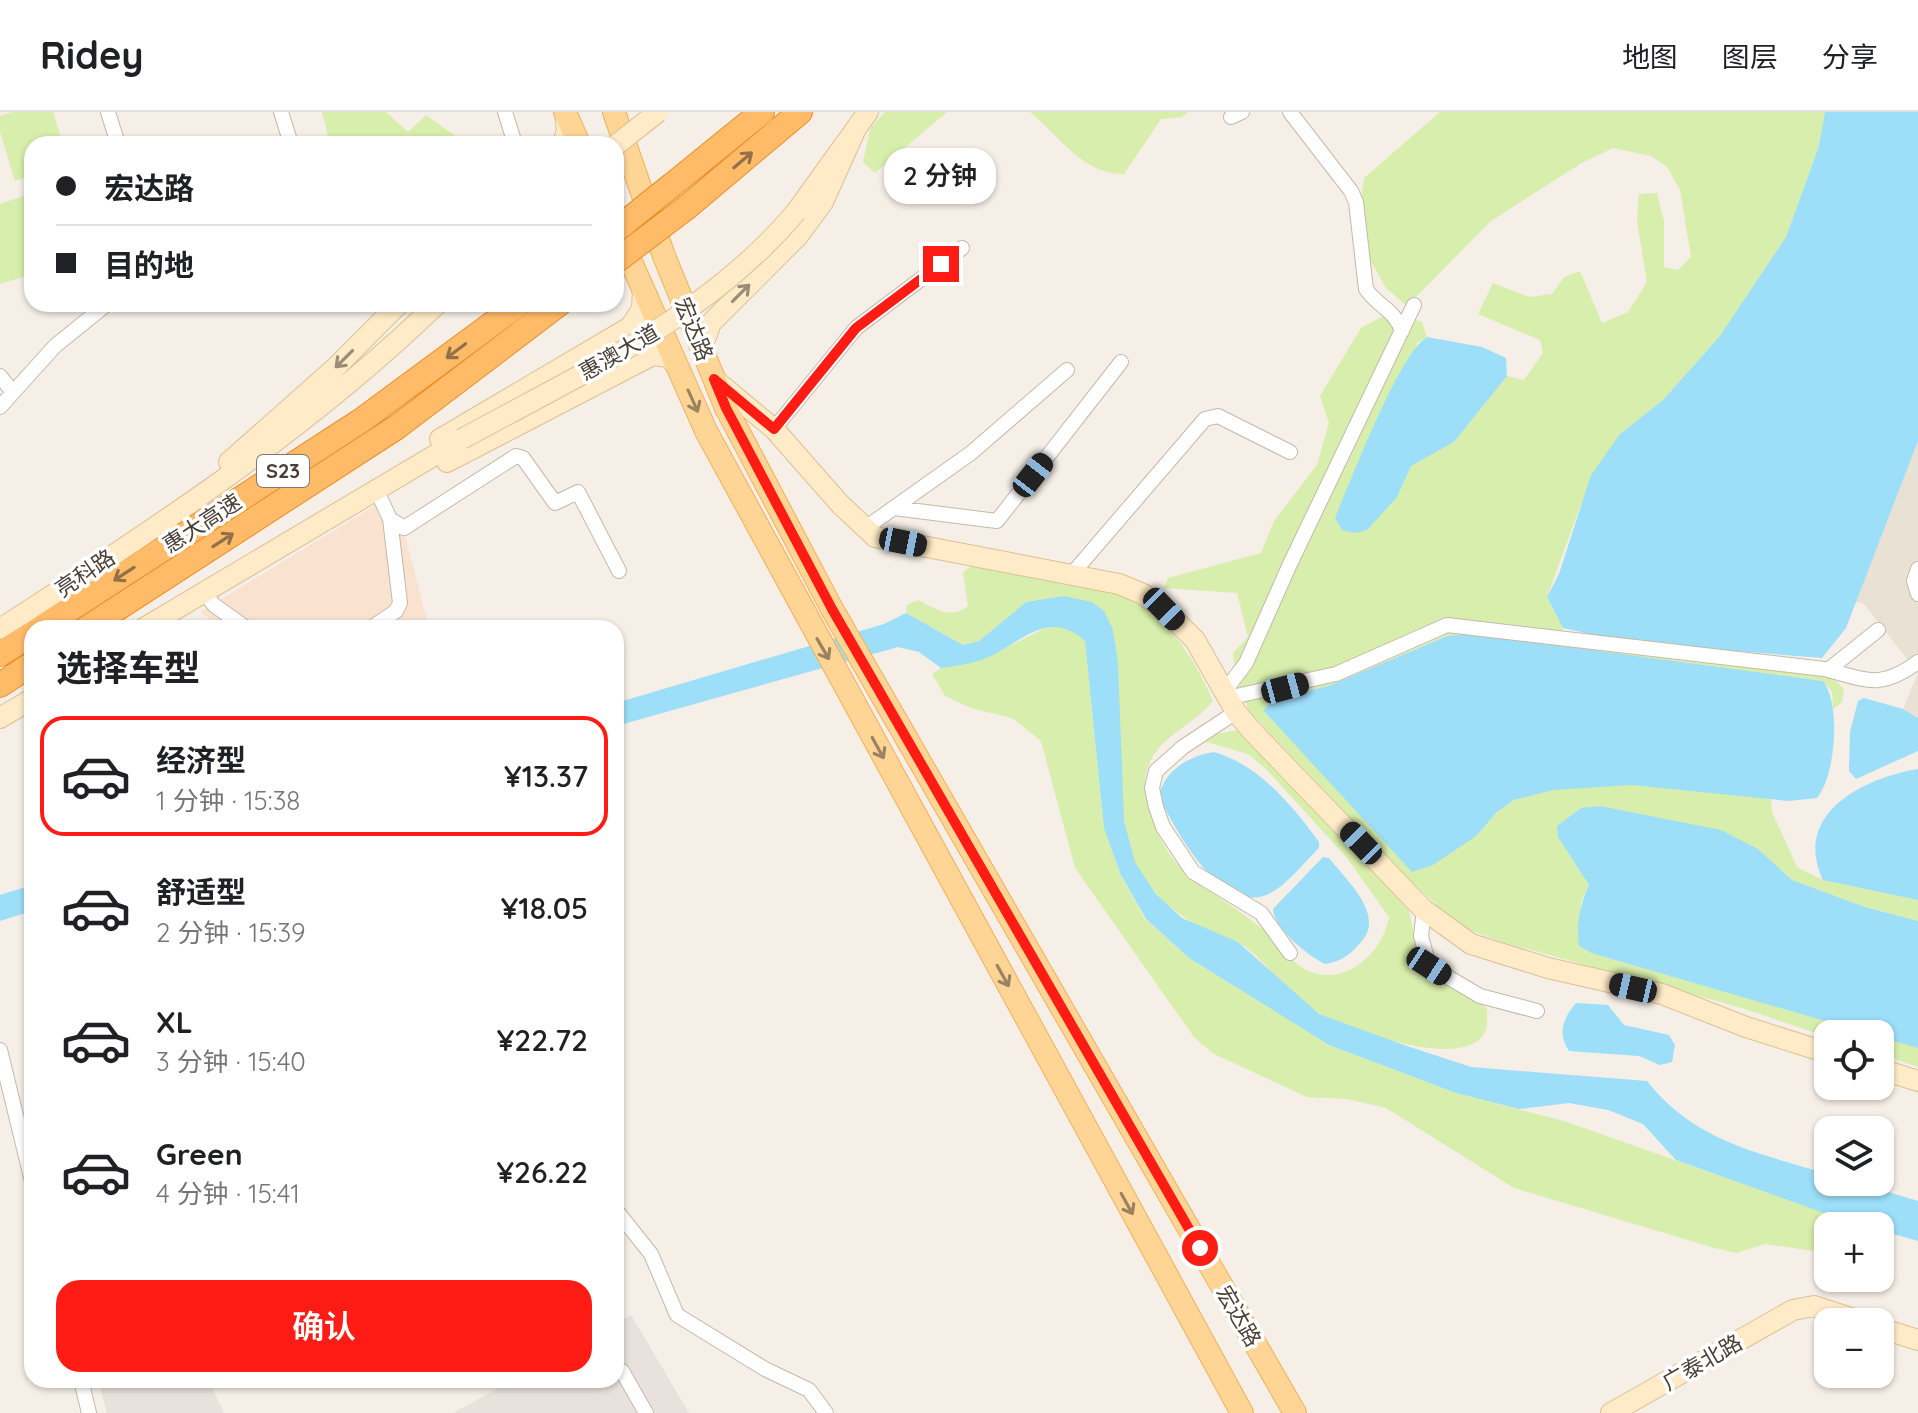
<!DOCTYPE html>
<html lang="zh">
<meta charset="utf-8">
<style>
body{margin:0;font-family:Quicksand,"Noto Sans SC",sans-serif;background:#f2f2f2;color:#202124;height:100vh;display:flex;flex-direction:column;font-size:30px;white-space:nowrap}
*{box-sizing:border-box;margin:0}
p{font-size:26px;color:#757577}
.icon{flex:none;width:44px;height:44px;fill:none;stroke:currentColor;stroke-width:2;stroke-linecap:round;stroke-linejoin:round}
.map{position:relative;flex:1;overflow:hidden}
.side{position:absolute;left:24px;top:508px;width:600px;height:768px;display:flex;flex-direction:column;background:#fff;border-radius:24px;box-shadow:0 2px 6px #0004}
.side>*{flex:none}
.banner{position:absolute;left:24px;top:24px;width:600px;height:176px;border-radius:24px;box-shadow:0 2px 6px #0004;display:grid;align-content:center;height:176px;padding:0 32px;background:#fff}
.fabs{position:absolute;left:1814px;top:908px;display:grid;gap:16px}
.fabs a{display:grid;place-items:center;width:80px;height:80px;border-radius:16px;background:#fff;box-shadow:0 2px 6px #0004;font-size:40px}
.end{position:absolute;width:36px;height:36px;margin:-18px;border:10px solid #ff1c14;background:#fff;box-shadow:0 0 0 4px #fff}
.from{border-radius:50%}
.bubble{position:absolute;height:56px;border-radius:24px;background:#fff;box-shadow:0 2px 6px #0004;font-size:26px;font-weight:600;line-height:56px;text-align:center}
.car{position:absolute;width:24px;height:48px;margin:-24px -12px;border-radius:10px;box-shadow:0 0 6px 2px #0007;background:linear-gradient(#222 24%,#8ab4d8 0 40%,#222 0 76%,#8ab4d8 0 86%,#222 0)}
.banner b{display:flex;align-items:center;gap:28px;height:76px;font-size:30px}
.banner b+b{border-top:2px solid #e0e0e0}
.banner i{width:20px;height:20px;background:#202124}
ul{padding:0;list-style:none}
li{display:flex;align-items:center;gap:24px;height:120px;margin:0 16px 12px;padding:0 16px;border:4px solid transparent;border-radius:24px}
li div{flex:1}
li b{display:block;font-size:30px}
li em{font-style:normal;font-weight:600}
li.selected{border-color:#ff1c14}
li>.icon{width:72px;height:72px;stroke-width:1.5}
h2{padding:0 32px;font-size:36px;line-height:96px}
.button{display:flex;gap:16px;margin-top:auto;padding:16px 32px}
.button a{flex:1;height:92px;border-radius:24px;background:#ff1c14;color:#fff;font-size:32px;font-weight:600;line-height:92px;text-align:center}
header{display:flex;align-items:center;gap:48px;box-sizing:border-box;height:112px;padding:0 40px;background:#fff;border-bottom:2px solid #e0e0e0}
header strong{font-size:38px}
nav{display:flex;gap:44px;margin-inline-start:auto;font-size:28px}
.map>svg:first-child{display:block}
.residential{fill:#eae1d5}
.commercial{fill:#f9e3d0}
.industrial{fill:#e8e1dc}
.green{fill:#d8eeac}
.water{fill:#9ddef8}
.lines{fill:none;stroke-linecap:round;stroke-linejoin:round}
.street-casing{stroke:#c5b9ab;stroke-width:16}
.secondary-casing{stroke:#ddc194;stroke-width:22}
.primary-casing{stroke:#f1b15a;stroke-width:24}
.highway-casing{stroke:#ee8e28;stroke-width:26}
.street{stroke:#fff;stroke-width:14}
.secondary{stroke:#ffebc7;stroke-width:20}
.primary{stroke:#ffd596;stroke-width:22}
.highway{stroke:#ffbb68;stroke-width:24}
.secondary-bridge-casing{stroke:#ddc194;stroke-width:22;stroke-linecap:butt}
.highway-bridge-casing{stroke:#ee8e28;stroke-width:26;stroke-linecap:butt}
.secondary-bridge{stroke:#ffebc7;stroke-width:20}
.highway-bridge{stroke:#ffbb68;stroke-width:24}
.oneway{stroke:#927149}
.oneway2{stroke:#9b8c77}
.oneway3{stroke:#9b8261}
.route{stroke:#ff1c14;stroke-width:10}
.labels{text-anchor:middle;stroke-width:7;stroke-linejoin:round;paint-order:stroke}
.shield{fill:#fff;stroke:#807972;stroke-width:2}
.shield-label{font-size:20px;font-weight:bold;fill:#493f35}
.street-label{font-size:22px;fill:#493f35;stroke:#fff}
</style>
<header>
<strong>Ridey</strong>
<nav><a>地图</a><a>图层</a><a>分享</a></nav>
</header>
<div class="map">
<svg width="1918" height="1301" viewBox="0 0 1918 1301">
<rect width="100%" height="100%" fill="#f5efe7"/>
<path class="residential" d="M1918,329V606L1903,597L1918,561L1864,492L1855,490Z"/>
<path class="commercial" d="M384,388L406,427L429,516H222L200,500Z"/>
<path class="industrial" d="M631,1203L689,1301H453L513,1268H616V1211Z
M98,1268H208L224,1301H107Z"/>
<path class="green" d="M12,0H53L63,32H32V63L15,69L0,20V4Z
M322,0H386L408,20L426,3L458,26L502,28V32H330Z
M885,0H947L875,61L863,50L870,17Z
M1030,0H1188L1182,5L1161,7L1124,62C1084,63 1059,24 1030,0Z
M1440,0H1825L1819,34L1786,125L1719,225L1663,288L1620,322L1580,395L1547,485L1563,516L1562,526L1828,562L1844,577L1842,590L1833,597L1832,580L1823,569L1446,524L1331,573L1274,588L1476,724C1487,711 1497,698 1512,690C1568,660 1708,677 1771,687L1772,700L1797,755L1823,768L1918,788V809L1865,795L1792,768L1758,737L1600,694C1574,696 1569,702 1558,725L1589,773L1581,790L1579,834L1591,841L1872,922L1828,925L1742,896L1502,830L1459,814L1411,769L1249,599L1236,565L1233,541L1248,525L1237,481L1164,476L1168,466L1261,441L1274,409L1317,353L1329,311L1320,284L1361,216L1391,200L1422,210L1427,225L1417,231L1397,385L1411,354L1454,330L1507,264L1524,268L1543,241L1540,228L1478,202L1493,171L1529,185L1552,182L1564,165L1580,159L1602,211L1628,200L1647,170L1637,109L1639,82L1657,81L1664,109V155L1678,158L1691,145L1680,78L1667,55L1651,44L1613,36L1580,52L1491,109L1407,194L1386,176L1366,141L1361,85L1364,66Z
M32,81V162L0,172V92Z
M973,453L1111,478C1161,495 1193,542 1213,589C1193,614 1156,625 1147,658C1143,672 1146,686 1150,699C1167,765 1214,777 1260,815C1275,827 1288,848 1304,857C1344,878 1383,841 1389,805L1347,746L1267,658L1248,642L1206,630L1216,622L1239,618L1384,766L1409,799L1419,845L1487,896C1487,904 1488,913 1485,920C1464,961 1349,917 1320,902C1287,886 1269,849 1238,830C1234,827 1226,827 1221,825C1185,809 1154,788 1136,752C1108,698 1123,582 1113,518L1063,484L1026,490L979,529L963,533L906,501L907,493L918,488C936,497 950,508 968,494L963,460Z
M1049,514L1069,515L1085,528L1104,716L1120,761L1145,807L1189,846L1329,933L1456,981L1564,1009L1862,1114H1828V1141L1765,1132L1736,1141L1711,1135L1514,1076L1386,996L1347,987L1307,985L1212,941L1194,925L1075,756L1041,629L1012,606L971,596L945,584L932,562L941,556L986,546Z
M1880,924L1918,936V955L1880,942Z"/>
<path class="water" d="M1825,0H1918V329L1846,516L1822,546L1625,530L1563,516L1547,485L1559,462L1591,363L1620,322L1663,288L1719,225L1786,125L1819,34Z
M1427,225L1482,235L1506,246L1507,264L1454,330L1411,354L1397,385L1367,418L1355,421L1342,418L1335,406C1350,371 1399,241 1427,225Z
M1063,484L1092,490L1104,499L1113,518L1118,551L1124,709L1135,750L1155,781L1182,806L1238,830L1319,902L1404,933L1471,955L1647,969C1694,1029 1758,1041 1828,1062V1070H1855L1918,1089V1129L1880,1118V1114H1863L1838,1106L1676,1048L1643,1012L1608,998L1569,991L1519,997L1456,981L1329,933L1189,846L1146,807L1120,761L1104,716L1085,529C1047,495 1021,532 984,547C970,552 956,554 941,556L919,540L898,535L616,614V591L884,512L906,501L963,533L979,529L1026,490Z
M1471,522L1823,569C1841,592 1836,663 1817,686L1789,689L1632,673L1553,678L1514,688L1497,700L1476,724L1433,753L1412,760L1263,598L1274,588L1331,573L1447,524Z
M1864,586L1903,597L1918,606V639L1856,667L1849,659L1850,620L1858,589Z
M1214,640C1259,653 1293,694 1319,730V736C1303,751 1284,778 1263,784C1219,798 1173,716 1159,683C1165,658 1189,644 1214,640Z
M1918,657V788L1823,768C1792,702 1863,666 1918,657Z
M1600,694L1721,718L1758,737L1792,768L1865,795L1918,809V936L1591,841L1579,834C1576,811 1580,793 1589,773L1558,725L1557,714L1581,696Z
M1323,745L1329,746C1346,768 1386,803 1361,830C1350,843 1342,849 1325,852C1308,844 1274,816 1273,797Z
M32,773V799L0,809V783Z
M1576,891L1608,893L1624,913L1669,923L1675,933L1672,950L1660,953L1639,944L1569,939C1557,922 1563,906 1576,891Z"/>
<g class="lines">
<g class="street-casing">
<path id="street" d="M108,0L118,32
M281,0L291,32
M505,0L515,32
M1290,0L1351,79L1356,90L1366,177C1377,194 1395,198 1402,219
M1231,5L1242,0
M0,264L12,279
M0,295L55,234L107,192
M774,317L856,216L962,136
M894,396L997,409L1121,250
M390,407L404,416L516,344L523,346L555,391L578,380L619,459
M864,417L971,341L1067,258
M1918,457L1914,469L1918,482
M1072,462L1205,307L1218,304L1290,340
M203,479L214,493L246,516
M371,516L396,499L400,491L390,407L377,379
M1828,558L1878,518
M1224,580L1246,551L1290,452L1414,193
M1227,586L1336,562L1447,513L1824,557C1867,568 1880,578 1918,550
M1236,600L1183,635L1156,659L1152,676L1156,695L1163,715L1193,760L1261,801L1290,841
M1424,798L1421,824L1429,854L1480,884L1537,899
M0,938L32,1069
M616,1098L651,1142L677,1203L765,1257L809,1278L826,1301
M622,1259L646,1301
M81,1268L89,1301"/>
</g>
<g class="secondary-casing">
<path id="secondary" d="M563,32L567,18L565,0
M796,100L868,0
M705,244L704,230L711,211L798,124L823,90L854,21
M714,267L774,317L840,392L875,425L1119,472L1143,482L1164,497L1195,528L1236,600L1252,619L1424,798L1471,832L1548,856L1662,882L1746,915L1828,941
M440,327L630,215L642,197L643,176
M229,350L335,256L399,192
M447,350L653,243L669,245L678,256
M144,516L462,327
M0,517C153,418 306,319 437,192
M0,606L32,587
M1880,957L1918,969
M1880,1216L1918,1228
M1611,1301L1793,1198L1814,1194L1863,1210"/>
</g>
<g class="primary-casing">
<path id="primary" d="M565,0L579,32
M614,0L664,144L726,296L832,497L1295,1301
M620,125L706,319L1242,1301"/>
</g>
<g class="highway-casing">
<path id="highway" d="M672,73L762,0
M686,96L800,0
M41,516L362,308L519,192
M87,516L397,315L559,192
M0,542L32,522
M0,573L32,552"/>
</g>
<use href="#street" class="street"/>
<use href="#secondary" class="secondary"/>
<use href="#primary" class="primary"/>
<use href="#highway" class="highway"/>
<g class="secondary-bridge-casing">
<path id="secondary-bridge" d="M616,33L658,0
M462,327C580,262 708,205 796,100"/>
</g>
<g class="highway-bridge-casing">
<path id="highway-bridge" d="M616,118L672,73
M616,149L686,96"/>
</g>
<use href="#secondary-bridge" class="secondary-bridge"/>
<use href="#highway-bridge" class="highway-bridge"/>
</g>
<defs><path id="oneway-shaft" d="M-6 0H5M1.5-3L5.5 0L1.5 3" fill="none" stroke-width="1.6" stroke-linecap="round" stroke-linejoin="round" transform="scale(2)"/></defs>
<g class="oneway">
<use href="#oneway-shaft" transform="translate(743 48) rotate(-40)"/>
<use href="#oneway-shaft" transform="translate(456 239) rotate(143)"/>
<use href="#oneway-shaft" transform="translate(223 428) rotate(-33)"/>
<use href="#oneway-shaft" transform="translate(124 462) rotate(147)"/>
</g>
<g class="oneway2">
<use href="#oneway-shaft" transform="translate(741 181) rotate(-45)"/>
<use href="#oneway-shaft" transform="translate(344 247) rotate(135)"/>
</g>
<g class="oneway3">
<use href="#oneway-shaft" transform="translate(693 289) rotate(66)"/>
<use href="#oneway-shaft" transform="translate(823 537) rotate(60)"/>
<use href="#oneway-shaft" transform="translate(878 636) rotate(61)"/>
<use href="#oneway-shaft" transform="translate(1003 864) rotate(61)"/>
<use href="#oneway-shaft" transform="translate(1127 1092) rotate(61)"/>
</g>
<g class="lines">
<path class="route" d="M941,152L856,216L774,317L714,267L726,296L832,497L1200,1136"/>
</g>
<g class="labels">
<rect class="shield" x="257" y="343" width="52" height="32" rx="6"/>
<g class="shield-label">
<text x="283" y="366">S23</text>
</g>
<g class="street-label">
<text transform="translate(694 217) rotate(68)" y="8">宏达路</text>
<text transform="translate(619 240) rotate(-30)" y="8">惠澳大道</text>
<text transform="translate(202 411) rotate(-33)" y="8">惠大高速</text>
<text transform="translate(85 461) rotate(-34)" y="8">亮科路</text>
<text transform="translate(1239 1204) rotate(60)" y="8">宏达路</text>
<text transform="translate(1702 1250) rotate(-30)" y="8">广泰北路</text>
</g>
</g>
</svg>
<div class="fabs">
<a><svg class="icon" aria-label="locate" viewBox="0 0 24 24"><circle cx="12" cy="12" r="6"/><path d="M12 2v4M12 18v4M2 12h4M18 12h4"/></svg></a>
<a><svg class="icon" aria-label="layers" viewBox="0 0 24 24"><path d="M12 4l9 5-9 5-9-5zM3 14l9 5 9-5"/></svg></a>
<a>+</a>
<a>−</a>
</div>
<i class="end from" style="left:1200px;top:1136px"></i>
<i class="end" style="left:941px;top:152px"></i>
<div class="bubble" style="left:884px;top:36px;width:112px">2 分钟</div>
<i class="car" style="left:1033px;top:363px;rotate:38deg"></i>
<i class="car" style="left:903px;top:430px;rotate:101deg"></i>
<i class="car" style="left:1164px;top:497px;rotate:136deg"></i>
<i class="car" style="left:1285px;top:576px;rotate:75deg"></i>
<i class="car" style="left:1361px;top:731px;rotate:316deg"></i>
<i class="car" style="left:1429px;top:854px;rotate:123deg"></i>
<i class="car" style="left:1633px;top:876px;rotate:283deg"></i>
<div class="banner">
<b><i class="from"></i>宏达路</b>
<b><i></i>目的地</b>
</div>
<section class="side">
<h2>选择车型</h2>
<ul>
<li class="selected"><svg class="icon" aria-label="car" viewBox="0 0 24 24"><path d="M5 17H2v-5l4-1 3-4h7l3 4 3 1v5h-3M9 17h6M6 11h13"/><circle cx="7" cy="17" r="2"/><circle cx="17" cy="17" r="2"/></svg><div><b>经济型</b><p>1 分钟 · 15:38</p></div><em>¥13.37</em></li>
<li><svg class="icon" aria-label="car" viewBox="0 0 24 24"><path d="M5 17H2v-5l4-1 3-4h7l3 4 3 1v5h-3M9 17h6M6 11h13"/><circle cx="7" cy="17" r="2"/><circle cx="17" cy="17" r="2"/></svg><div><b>舒适型</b><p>2 分钟 · 15:39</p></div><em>¥18.05</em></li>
<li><svg class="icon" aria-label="car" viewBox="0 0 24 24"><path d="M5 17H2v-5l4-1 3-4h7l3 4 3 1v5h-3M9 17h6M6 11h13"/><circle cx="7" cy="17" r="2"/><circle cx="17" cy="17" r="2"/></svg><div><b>XL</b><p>3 分钟 · 15:40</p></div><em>¥22.72</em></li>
<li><svg class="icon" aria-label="car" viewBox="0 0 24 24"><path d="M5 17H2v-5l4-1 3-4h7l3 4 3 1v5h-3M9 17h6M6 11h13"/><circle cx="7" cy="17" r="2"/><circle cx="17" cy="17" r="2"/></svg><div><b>Green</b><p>4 分钟 · 15:41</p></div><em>¥26.22</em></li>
</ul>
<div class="button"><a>确认</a></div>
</section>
</div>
